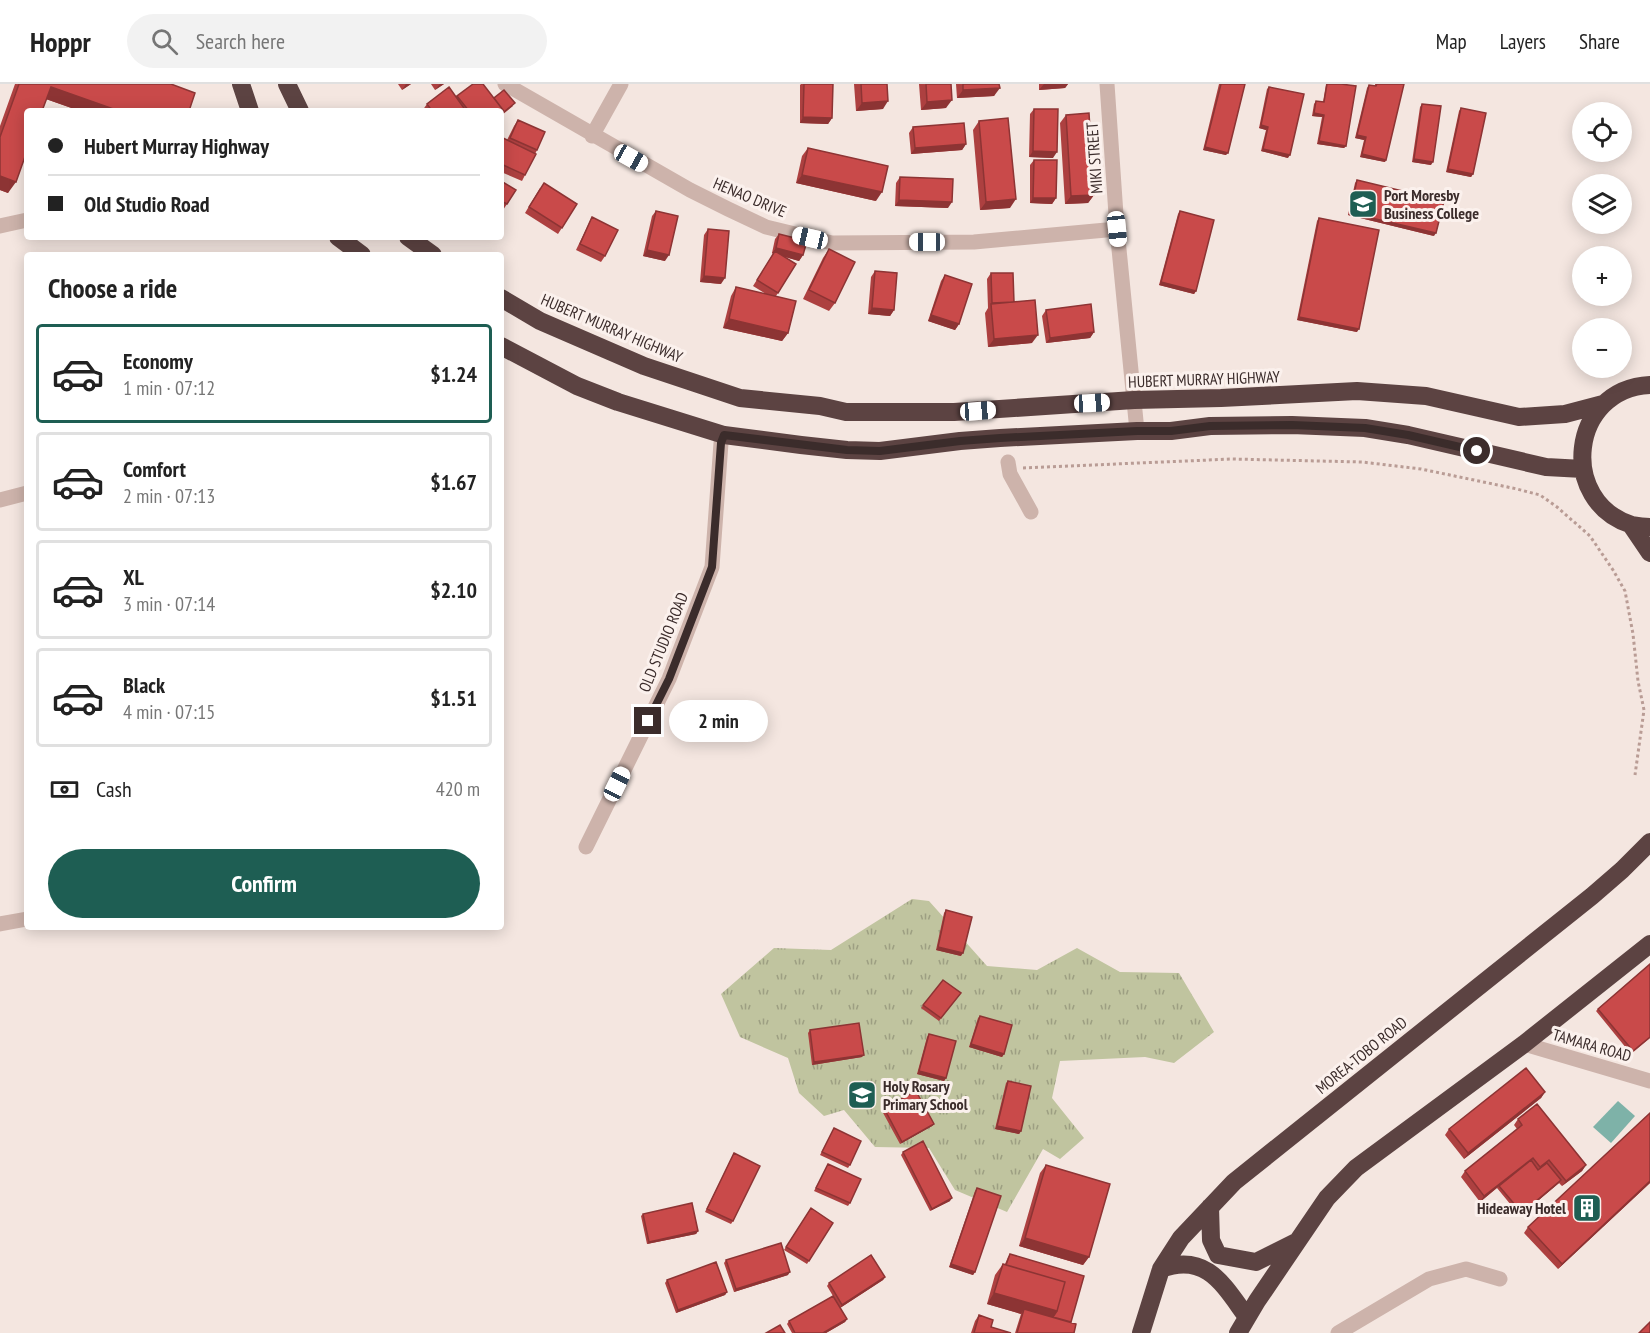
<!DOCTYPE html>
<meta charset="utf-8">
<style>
body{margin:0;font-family:"PT Sans Narrow",sans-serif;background:#f2f2f2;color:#222;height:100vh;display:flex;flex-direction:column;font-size:22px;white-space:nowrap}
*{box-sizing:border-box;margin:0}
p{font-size:20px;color:#767676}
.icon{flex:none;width:33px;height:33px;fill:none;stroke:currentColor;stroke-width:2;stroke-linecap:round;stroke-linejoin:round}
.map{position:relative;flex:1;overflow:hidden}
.drawer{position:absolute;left:24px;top:168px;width:480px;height:678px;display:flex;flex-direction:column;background:#fff;border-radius:6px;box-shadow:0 3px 15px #0003}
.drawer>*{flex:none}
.banner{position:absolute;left:24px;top:24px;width:480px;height:132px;border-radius:6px;box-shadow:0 3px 15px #0003;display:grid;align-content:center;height:132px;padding:0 24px;background:#fff}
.fabs{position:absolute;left:1572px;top:18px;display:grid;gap:12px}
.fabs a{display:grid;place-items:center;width:60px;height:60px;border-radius:50%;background:#fff;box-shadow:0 3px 15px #0003;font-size:30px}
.end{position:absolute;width:27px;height:27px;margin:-14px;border:8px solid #3b2c2b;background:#fff;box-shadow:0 0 0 3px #fff}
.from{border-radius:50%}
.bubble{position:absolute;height:42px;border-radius:21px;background:#fff;box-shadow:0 3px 15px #0003;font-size:20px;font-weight:700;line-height:42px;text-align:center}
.car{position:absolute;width:18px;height:36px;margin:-18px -9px;border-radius:8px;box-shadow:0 0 4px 2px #0007;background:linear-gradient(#fff 24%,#345 0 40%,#fff 0 76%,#345 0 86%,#fff 0)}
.banner b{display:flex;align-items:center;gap:21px;height:57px;font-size:22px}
.banner b+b{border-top:2px solid #e0e0e0}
.banner i{width:15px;height:15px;background:#222}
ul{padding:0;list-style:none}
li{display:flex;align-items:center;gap:18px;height:99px;margin:0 12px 9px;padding:0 12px;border:3px solid #e0e0e0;border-radius:6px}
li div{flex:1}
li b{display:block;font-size:22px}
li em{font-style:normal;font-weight:700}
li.on{border-color:#1e5e53}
li>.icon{width:54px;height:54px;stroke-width:1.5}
h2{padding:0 24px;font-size:27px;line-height:72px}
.pay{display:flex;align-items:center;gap:15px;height:66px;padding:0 24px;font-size:22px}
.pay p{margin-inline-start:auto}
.cta{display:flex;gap:12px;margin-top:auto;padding:12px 24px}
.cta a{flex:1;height:69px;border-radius:36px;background:#1e5e53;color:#fff;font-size:24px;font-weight:700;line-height:69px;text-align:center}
header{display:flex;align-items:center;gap:36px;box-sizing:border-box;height:84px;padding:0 30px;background:#fff;border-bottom:2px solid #e0e0e0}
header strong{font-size:28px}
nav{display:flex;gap:33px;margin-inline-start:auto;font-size:21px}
.search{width:420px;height:54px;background:#f2f2f2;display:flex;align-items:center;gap:15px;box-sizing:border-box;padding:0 21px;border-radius:33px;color:#767676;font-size:22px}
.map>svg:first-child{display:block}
.grass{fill:url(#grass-tufts)}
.water{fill:#7eb2a8}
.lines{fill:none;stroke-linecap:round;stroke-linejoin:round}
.path{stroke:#b99c95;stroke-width:3;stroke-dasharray:3 3;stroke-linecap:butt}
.minor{stroke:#cdb3ab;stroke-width:15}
.highway{stroke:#5c4342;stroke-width:18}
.wall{fill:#ad4040}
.shaded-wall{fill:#8d3434}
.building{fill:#c94a4a;stroke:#8d3434;stroke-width:1.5}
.route{stroke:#3b2c2b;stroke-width:8}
.labels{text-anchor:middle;stroke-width:6;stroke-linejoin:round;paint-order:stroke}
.street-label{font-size:16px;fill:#3b2c2b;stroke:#fbf1ed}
.poi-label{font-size:16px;font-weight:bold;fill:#3b2c2b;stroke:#fbf1ed;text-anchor:start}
</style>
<header>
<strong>Hoppr</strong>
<div class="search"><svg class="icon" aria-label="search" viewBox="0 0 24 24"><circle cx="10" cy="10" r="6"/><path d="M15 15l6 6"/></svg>Search here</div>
<nav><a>Map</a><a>Layers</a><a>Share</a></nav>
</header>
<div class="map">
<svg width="1650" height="1249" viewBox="0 0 1650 1249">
<defs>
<pattern id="grass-tufts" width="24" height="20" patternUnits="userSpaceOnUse" patternTransform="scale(1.5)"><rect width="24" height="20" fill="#c0c49f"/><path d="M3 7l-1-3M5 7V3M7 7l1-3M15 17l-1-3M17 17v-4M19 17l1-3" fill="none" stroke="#9d9f82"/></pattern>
</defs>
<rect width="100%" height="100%" fill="#f4e6e0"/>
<path class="grass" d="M912,815L929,817L987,882L1037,886L1077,864L1120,888L1179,889L1214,948L1174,979L1145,973L1060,977L1052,1014L1084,1054L1060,1075L1043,1065L1007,1128L955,1106L929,1064L875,1063L844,1026L824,1032L799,1009L788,974L740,953L721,910L774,864L831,866Z"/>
<path class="water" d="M1618,1017L1635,1032L1611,1059L1593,1043Z"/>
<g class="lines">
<path class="path" d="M1023,384L1232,375L1362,378L1421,385L1517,405L1540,411L1557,423L1590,452L1613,486L1625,507L1633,550L1638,597L1644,626L1635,691"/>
<path class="minor" d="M505,0L690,106L728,125L766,143L832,159L974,158L1117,145
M1107,0L1117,145L1137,347
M592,52L621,0
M0,142L27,136
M1008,378L1010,390L1031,428
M0,416L27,409
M586,763L669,595L712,483L721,359L724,351
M0,840L27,835
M1524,960L1650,997
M1338,1249L1429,1195L1466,1185L1500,1195"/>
<path class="highway" d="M241,0L250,27
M287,0L300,27
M338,153L362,171
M408,153L433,171
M501,214L540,237L644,282L740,314L820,322L846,328H954L1134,316L1221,314L1357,307L1426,312L1519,333L1565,330L1603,320
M501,262L577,302L618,318L724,351L801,361L847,366L880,367L960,357L1000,354L1137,347H1171L1210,342L1292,341L1365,344L1408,351L1546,383L1583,385
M1650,301C1569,305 1558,418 1632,441C1637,442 1644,443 1650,443
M1631,441L1650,469
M1210,1123L1211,1156L1218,1171L1256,1178L1296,1158
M1161,1185C1207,1168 1224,1202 1247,1233
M1141,1249L1161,1185L1181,1154L1234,1098L1592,812L1622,786L1650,758
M1238,1249L1257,1217L1327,1114L1356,1084L1524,960L1650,860"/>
</g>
<path class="wall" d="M15,0H171L189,27H80L46,15L8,109L0,106V42Z
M398,0H411L402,6Z
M431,0H444L435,6Z
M801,0H833L832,34L828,40L800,39V1Z
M854,0H887L883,25L856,27Z
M919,0H951L946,24L921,26Z
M956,0H999L994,12L957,14Z
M1039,0H1068L1065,4L1039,6Z
M1219,0H1245L1226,71L1203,66Z
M1326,0H1341L1346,62L1344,64L1317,60L1322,33L1312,32L1314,20L1316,17L1323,18Z
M1375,0H1404L1385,78L1360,73L1364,56L1355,54L1367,4L1369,1L1375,2Z
M1269,3L1288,74L1261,67L1266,46L1259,44L1267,5Z
M457,12L494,14L513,22L502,31L501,27H422L427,20L456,14Z
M1422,20L1431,81L1412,78L1420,23Z
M1461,24L1473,90L1471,93L1446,88L1459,27Z
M1034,25L1053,74L1029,73L1030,30Z
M1066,31L1094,111L1088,119L1065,120L1060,39Z
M518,36L537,66L525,91L522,97L501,88V54L507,56L514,42Z
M979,37L1010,124L980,126L973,46Z
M913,43L966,60L962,66L911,70L909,49Z
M808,64L876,117L796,99L802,72Z
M1034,76L1056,114L1052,120L1030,119V81Z
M900,93L948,124L895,122L896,99Z
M1357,96L1434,152L1348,131L1355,99Z
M501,97L507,120L503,126L501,125Z
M540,104L577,120L558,150L525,129Z
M656,127L665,177L643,172L652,132Z
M1180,127L1196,207L1194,210L1159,201L1178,130Z
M592,133L605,172L601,178L576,166L589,139Z
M1319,134L1357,248L1297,236L1317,137Z
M708,145L721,200L700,198L704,151Z
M779,150L803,171L799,177L785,173L796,180L776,212L788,249L782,257L723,244L731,212L736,203L766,210L753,202L773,170L772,169L775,155Z
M829,165L835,219L829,227L803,215L823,174Z
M875,187L894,226L890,232L868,230L871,193Z
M991,189L1014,218L1032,259L988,263L985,229L988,224L987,195Z
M945,191L959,240L955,246L928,237L941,197Z
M1046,226L1094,248L1090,254L1046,259L1042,232Z
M946,826L961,872L936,866L944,829Z
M1650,880V954L1631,970L1596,927L1598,925Z
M943,896L961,909L939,937L921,924Z
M980,932L1004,970L1002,973L969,963L978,934Z
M810,946L862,973L812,981L808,949Z
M929,950L946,994L944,997L917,990L927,953Z
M1008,997L1021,1047L1019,1050L995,1045L1006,999Z
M1545,1008L1541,1014L1464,1075L1445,1051L1449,1045Z
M884,1024L934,1040L932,1042L900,1060L882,1027Z
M1650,1029V1099L1558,1185L1524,1149L1528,1143Z
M1518,1035L1586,1081L1582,1087L1562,1102L1559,1099L1520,1132L1497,1104L1480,1118L1461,1093L1465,1087L1517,1045L1514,1041Z
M834,1044L850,1081L848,1084L820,1071Z
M903,1068L950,1117L930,1127L901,1071Z
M734,1069L733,1137L731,1140L705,1128Z
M828,1080L850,1119L848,1122L814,1107Z
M1046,1081L1089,1173L1083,1181L1019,1162L1040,1089Z
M977,1104L975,1188L973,1191L949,1183L975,1107Z
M811,1124L833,1139L807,1180L784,1166Z
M643,1130L698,1147L696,1150L647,1160L641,1132Z
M1010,1170L1071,1238L1074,1249H1015L1021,1230L987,1220L995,1191L1003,1180H1005L1008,1173Z
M726,1176L788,1191L734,1208L724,1179Z
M885,1193L883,1196L840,1224L834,1214L847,1235L845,1238L826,1249H792L787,1240L789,1237L833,1212L827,1202L829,1199Z
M667,1196L727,1208L725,1211L676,1229L665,1199Z
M979,1231L991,1243L1011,1249H971L975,1237Z"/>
<path class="shaded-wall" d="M406,0H411L402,6Z
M440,0H444L435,6L439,1Z
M1044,0H1068L1065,4L1039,6Z
M51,3L119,27H80L43,14Z
M1000,4L994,12L957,14L963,6Z
M952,16L946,24L921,26L927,18Z
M888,17L883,25L856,27L862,19Z
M1314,29L1324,31L1322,33L1312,32Z
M803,33L832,34L828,40L800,39Z
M1261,41L1268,43L1266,46L1259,44Z
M1357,51L1366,53L1364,56L1355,54Z
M1319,57L1346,62L1344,64L1317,60Z
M966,60L962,66L911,70L915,64Z
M1205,63L1228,69L1226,71L1203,66Z
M1263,65L1290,71L1288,74L1261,67Z
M1033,67L1057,68L1053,74L1029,73Z
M1362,70L1386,76L1385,78L1360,73Z
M1414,75L1433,78L1431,81L1412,78Z
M1448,85L1473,90L1471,93L1446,88Z
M802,91L882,108L876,117L796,99Z
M0,92L16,98L8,109L0,106Z
M1094,111L1088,119L1065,120L1071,112Z
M1033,114H1056L1052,120L1030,119Z
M1016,115L1010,124L980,126L986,118Z
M899,116L952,118L948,124L895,122Z
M1350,129L1436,149L1434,152L1348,131Z
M776,164L803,171L799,177L772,169Z
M647,166L669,171L665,177L643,172Z
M704,192L725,194L721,200L700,198Z
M1161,198L1196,207L1194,210L1159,201Z
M872,224L894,226L890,232L868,230Z
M931,231L959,240L955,246L928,237Z
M1299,233L1359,245L1357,248L1297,236Z
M729,235L788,249L782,257L723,244Z
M1094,248L1090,254L1046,259L1050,254Z
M1038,251L1032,259L988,263L994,255Z
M938,863L963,869L961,872L936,866Z
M971,960L1004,970L1002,973L969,963Z
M864,971L862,973L812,981L814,978Z
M919,987L946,994L944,997L917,990Z
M1545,1008L1541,1014L1464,1075L1468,1069Z
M934,1040L932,1042L900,1060L902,1058Z
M997,1042L1021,1047L1019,1050L995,1045Z
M1533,1074L1529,1079L1499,1102L1480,1118L1484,1112Z
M1586,1081L1582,1087L1562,1102L1566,1097Z
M1561,1096L1559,1099L1520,1132L1522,1129Z
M1650,1097V1099L1558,1185L1562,1180Z
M952,1114L950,1117L930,1127L932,1125Z
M698,1147L696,1150L647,1160L649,1158Z
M1025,1154L1089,1173L1083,1181L1019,1162Z
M951,1180L975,1188L973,1191L949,1183Z
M790,1188L788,1191L734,1208L736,1205Z
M885,1193L883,1196L840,1224L842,1221Z
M727,1208L725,1211L676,1229L678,1226Z
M994,1209L1057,1227L1051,1236L1024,1225L1021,1230L987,1220Z
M847,1235L845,1238L826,1249H823Z"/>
<path class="building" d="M19,0H171L195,9L189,27H119L51,3L42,27H27V67L16,98L0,92V53Z
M473,0H483L503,26L501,27H469L457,12Z
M804,0H833L832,34L803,33Z
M861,0H887L888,17L862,19Z
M926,0H951L952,16L927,18Z
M963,0H999L1000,4L963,6Z
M1221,0H1245L1228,69L1205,63Z
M1327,0H1341L1356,2L1346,62L1319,57L1324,31L1314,29L1316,17L1324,18Z
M1377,0H1404L1386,76L1362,70L1366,53L1357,51L1369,1L1376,2Z
M449,3L466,27H432L427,20Z
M1269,3L1304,10L1290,71L1263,65L1268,43L1261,41Z
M504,6L515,19L504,28L502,26H503L494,14Z
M1422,20L1441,22L1433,78L1414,75Z
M1461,24L1486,29L1473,90L1448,85Z
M1034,25H1058L1057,68L1033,67Z
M1089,29L1094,111L1071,112L1066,31Z
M1008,34L1016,115L986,118L979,37Z
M518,36L545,48L537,66L510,54Z
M964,39L966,60L915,64L913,43Z
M501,53L536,70L525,91L501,80Z
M808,64L888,82L882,108L802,91Z
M1034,76H1057L1056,114H1033Z
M900,93L953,95L952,118L899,116Z
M1357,96L1444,117L1436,149L1350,129Z
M501,97L516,106L507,120L501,117Z
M544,99L577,120L562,144L529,123Z
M656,127L678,132L669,171L647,166Z
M1180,127L1214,136L1196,207L1161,198Z
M592,133L618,146L605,172L580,160Z
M1319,134L1379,146L1359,245L1299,233Z
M708,145L729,147L725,194L704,192Z
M779,150L807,157L803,171L776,164Z
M829,165L855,178L835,219L809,206Z
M775,167L796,180L778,209L757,196Z
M875,187L897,189L894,226L872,224Z
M991,189H1013L1014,218L992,219Z
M945,191L972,200L959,240L931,231Z
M736,203L796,217L788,249L729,235Z
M1035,216L1038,251L994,255L991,220Z
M1091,220L1094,248L1050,254L1046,226Z
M946,826L972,833L963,869L938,863Z
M1650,880V953L1633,967L1598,925Z
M943,896L961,909L941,934L923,921Z
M980,932L1012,941L1004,970L971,960Z
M859,939L864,971L814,978L810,946Z
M929,950L956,957L946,994L919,987Z
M1526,984L1545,1008L1468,1069L1449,1045Z
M1008,997L1031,1002L1021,1047L997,1042Z
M916,1007L934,1040L902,1058L884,1024Z
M1537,1020L1586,1081L1566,1097L1549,1076L1540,1083L1533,1074L1484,1112L1465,1087L1522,1041L1518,1035Z
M1650,1029V1097L1562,1180L1528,1143Z
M834,1044L861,1057L850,1081L822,1068Z
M923,1057L952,1114L932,1125L903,1068Z
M734,1069L760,1082L733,1137L707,1125Z
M1531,1076L1538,1086L1547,1079L1561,1096L1522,1129L1499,1102Z
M828,1080L861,1095L850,1119L816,1104Z
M1046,1081L1110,1100L1089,1173L1025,1154Z
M977,1104L1001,1112L975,1188L951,1180Z
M692,1119L698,1147L649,1158L643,1130Z
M811,1124L833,1139L809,1177L786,1163Z
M781,1159L790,1188L736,1205L726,1176Z
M1010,1170L1084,1192L1071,1238L1053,1233L1057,1227L1065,1198L1006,1181Z
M871,1171L885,1193L842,1221L829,1199Z
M716,1178L727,1208L678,1226L667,1196Z
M1003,1180L1065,1198L1057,1227L994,1209Z
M833,1212L847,1235L823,1249H795L789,1237Z
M1024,1225L1076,1240L1074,1249H1017Z
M979,1231L993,1236L991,1243L1011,1249H974Z
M1650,1238V1249H1639Z
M780,1241L785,1249H766Z"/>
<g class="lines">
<path class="route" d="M648,637L669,595L712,483L721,359L724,351L847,366L880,367L960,357L1000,354L1137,347H1171L1210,342L1292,341L1365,344L1408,351L1477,367"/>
</g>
<defs>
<g id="school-square" transform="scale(1.5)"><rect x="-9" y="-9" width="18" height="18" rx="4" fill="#1e5e53" stroke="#fbf1ed"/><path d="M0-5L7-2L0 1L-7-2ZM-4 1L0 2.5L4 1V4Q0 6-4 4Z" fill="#fff"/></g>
<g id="building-square" transform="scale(1.5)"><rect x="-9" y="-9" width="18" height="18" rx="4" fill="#1e5e53" stroke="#fbf1ed"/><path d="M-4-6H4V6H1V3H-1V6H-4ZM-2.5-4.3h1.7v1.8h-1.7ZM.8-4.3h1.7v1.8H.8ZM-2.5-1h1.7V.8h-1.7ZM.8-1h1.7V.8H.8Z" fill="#fff"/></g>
</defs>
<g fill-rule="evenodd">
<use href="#school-square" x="1363" y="120"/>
<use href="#school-square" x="862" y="1011"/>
<use href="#building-square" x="1587" y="1124"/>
</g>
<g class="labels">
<g class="street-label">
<text transform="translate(1094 74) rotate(-94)" y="6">MIKI STREET</text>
<text transform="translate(750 113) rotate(23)" y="6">HENAO DRIVE</text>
<text transform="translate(612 244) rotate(23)" y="6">HUBERT MURRAY HIGHWAY</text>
<text transform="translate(1204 295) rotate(-2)" y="6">HUBERT MURRAY HIGHWAY</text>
<text transform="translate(663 558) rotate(-68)" y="6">OLD STUDIO ROAD</text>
<text transform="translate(1592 961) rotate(16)" y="6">TAMARA ROAD</text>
<text transform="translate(1361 971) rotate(-39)" y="6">MOREA-TOBO ROAD</text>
</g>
<g class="poi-label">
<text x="1384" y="117">Port Moresby<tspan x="1384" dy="18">Business College</tspan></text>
<text x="883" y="1008">Holy Rosary<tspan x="883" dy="18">Primary School</tspan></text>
<text x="1566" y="1130" text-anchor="end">Hideaway Hotel</text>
</g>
</g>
</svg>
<div class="fabs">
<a><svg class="icon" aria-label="locate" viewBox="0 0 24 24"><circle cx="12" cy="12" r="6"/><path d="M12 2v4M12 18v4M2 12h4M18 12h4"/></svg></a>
<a><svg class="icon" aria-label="layers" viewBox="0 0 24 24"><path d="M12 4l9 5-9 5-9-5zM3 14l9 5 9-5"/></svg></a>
<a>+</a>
<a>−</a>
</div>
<i class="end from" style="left:1477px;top:367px"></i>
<i class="end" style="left:648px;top:637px"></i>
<div class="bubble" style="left:669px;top:616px;width:99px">2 min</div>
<i class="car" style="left:631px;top:74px;rotate:119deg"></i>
<i class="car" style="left:1117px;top:145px;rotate:174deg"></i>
<i class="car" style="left:810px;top:154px;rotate:283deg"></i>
<i class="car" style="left:927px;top:158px;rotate:270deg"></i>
<i class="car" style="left:1092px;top:319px;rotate:87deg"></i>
<i class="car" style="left:978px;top:327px;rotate:86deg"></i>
<i class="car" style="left:617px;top:700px;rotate:26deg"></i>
<div class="banner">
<b><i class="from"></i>Hubert Murray Highway</b>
<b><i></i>Old Studio Road</b>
</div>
<section class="drawer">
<h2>Choose a ride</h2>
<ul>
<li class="on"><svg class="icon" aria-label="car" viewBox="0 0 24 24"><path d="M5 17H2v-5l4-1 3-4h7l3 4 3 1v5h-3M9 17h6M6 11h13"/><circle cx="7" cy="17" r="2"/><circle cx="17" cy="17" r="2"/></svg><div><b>Economy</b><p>1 min · 07:12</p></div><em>$1.24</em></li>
<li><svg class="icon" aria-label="car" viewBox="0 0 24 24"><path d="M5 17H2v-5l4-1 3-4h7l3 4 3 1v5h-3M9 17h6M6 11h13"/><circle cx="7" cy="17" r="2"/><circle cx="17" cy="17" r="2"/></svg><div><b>Comfort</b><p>2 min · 07:13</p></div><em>$1.67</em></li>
<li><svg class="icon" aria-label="car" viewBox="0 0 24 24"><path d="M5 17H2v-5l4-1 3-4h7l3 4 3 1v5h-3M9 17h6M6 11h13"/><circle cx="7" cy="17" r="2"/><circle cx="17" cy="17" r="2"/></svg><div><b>XL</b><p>3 min · 07:14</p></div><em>$2.10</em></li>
<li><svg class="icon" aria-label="car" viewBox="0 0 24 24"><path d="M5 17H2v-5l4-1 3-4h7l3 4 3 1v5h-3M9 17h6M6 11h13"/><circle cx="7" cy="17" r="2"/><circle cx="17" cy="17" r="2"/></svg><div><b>Black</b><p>4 min · 07:15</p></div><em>$1.51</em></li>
</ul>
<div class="pay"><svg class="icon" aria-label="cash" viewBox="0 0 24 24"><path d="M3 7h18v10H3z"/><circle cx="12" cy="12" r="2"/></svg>Cash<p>420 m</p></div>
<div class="cta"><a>Confirm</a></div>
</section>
</div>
